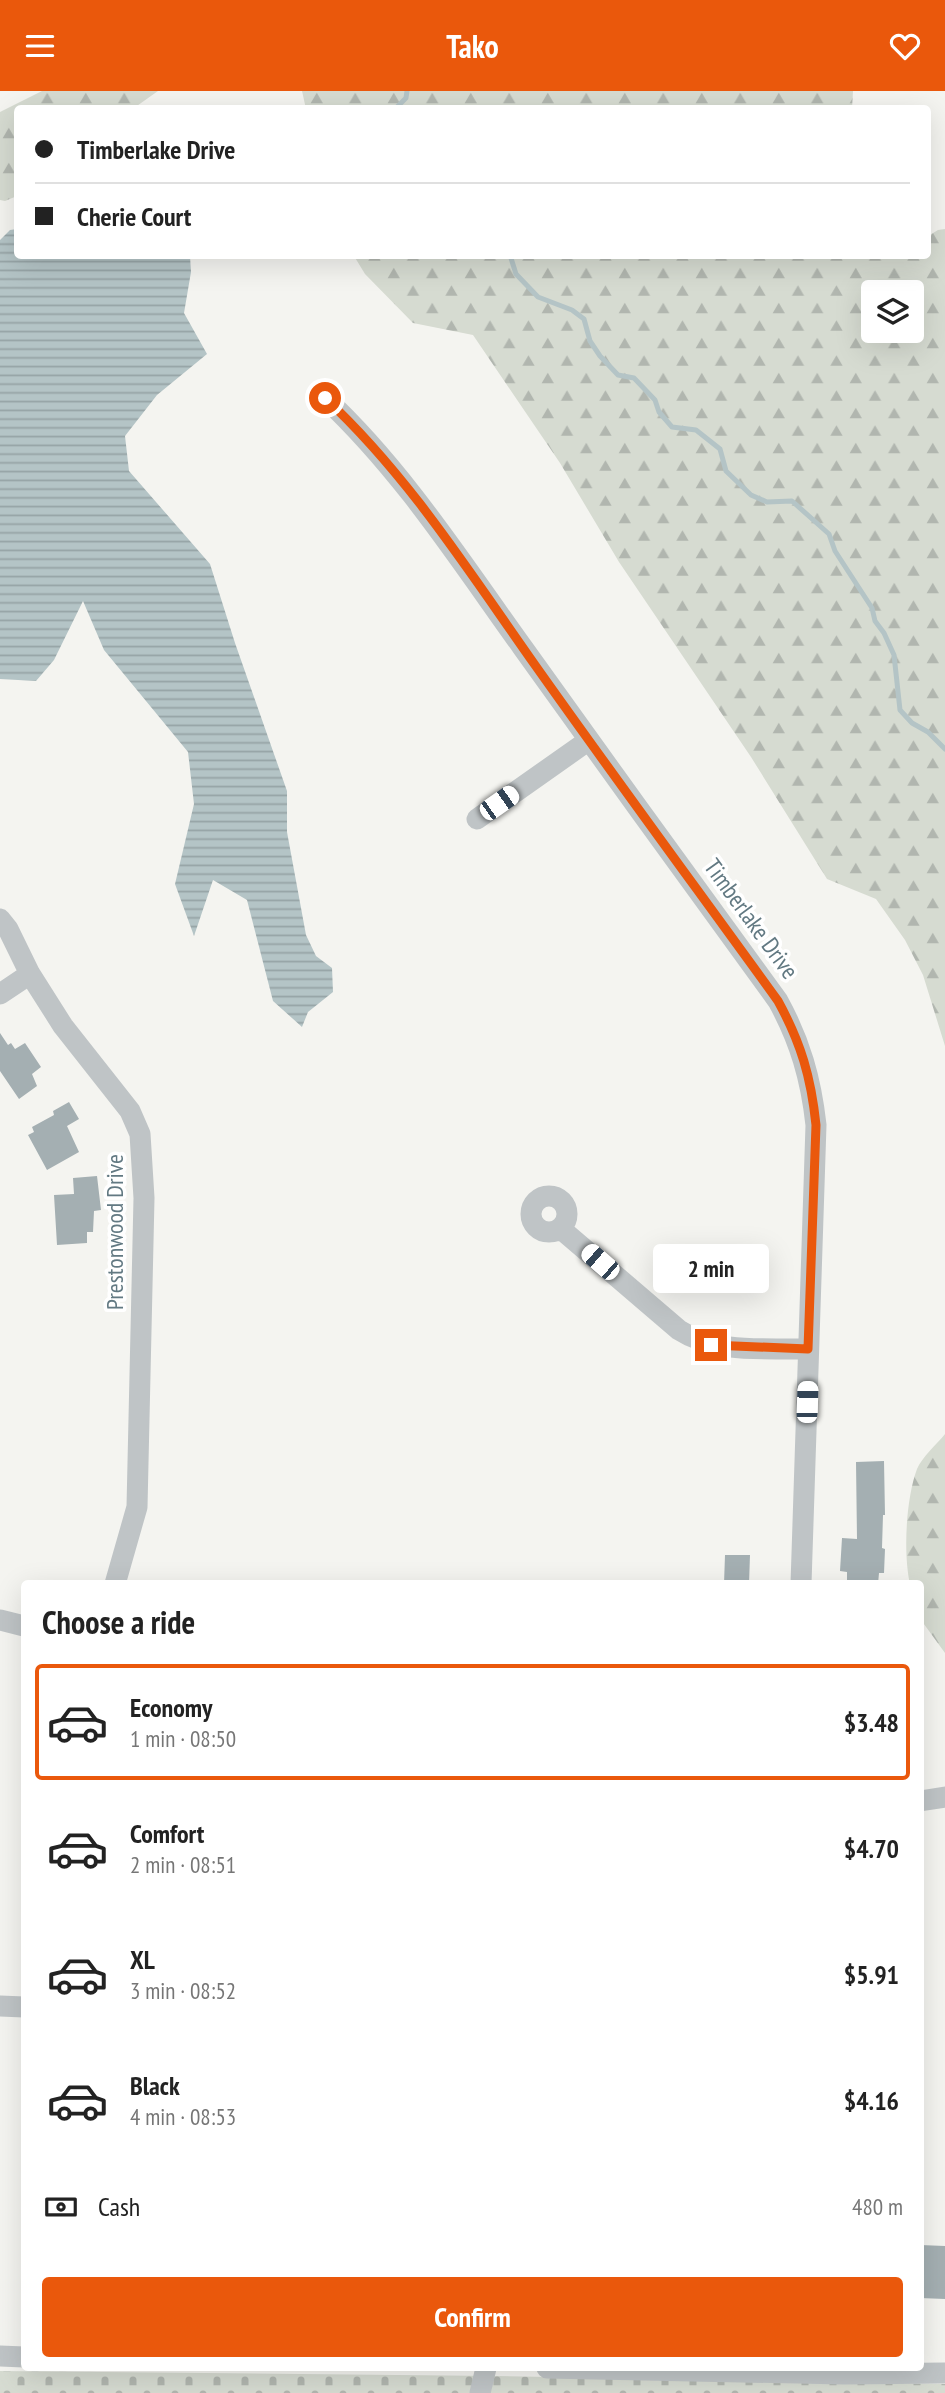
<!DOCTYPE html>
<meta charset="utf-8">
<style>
body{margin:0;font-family:"PT Sans Narrow",sans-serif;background:#f2f2f2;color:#222;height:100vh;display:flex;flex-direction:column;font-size:26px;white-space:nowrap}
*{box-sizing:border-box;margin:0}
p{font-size:23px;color:#767676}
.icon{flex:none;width:38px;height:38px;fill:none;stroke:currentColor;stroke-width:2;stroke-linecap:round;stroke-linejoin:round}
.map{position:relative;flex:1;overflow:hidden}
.sheet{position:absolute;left:21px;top:1489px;width:903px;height:791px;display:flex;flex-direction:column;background:#fff;border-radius:7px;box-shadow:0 7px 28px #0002}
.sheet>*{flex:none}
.hud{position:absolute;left:14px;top:14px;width:917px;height:154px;border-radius:7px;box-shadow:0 7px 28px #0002;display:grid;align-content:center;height:154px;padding:0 21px;background:#fff}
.buttons{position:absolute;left:861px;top:189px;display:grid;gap:14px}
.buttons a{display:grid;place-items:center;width:63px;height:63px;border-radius:7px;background:#fff;box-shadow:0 7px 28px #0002;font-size:35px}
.end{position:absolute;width:32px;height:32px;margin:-16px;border:9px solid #ea580c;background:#fff;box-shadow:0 0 0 4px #fff}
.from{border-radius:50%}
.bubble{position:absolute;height:49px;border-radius:7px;background:#fff;box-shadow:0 7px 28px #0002;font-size:23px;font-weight:600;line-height:49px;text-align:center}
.car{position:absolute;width:21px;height:42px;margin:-21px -10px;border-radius:9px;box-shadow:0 0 5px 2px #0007;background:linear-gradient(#fff 24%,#345 0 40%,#fff 0 76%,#345 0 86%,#fff 0)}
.hud b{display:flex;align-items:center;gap:24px;height:66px;font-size:26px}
.hud b+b{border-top:2px solid #e0e0e0}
.hud i{width:18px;height:18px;background:#222}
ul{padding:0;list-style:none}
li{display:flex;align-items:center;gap:21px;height:116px;margin:0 14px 10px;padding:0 7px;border:4px solid transparent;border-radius:7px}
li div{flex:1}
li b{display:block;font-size:26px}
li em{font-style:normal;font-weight:600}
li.current{border-color:#ea580c}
li>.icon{width:63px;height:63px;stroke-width:1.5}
h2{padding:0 21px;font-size:32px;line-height:84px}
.pay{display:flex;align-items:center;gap:18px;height:77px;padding:0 21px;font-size:26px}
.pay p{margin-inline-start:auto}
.cta{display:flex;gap:14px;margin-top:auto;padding:14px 21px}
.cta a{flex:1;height:80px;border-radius:7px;background:#ea580c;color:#fff;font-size:28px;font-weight:600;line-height:80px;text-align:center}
header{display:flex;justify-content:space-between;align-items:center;height:91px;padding:0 21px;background:#ea580c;color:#fff;font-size:32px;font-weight:600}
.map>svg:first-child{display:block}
.forest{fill:url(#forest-firs);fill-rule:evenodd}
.cemetery{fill:url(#cemetery-stones)}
.water{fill:url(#water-rules)}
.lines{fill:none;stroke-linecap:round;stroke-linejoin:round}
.stream{stroke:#b4c4c6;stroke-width:5}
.building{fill:#a4afb2}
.minor{stroke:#bfc4c6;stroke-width:21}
.route{stroke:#ea580c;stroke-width:9}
.labels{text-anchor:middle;stroke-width:7;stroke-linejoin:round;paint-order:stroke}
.street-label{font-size:24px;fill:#627982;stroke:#fff}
</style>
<header><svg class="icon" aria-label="menu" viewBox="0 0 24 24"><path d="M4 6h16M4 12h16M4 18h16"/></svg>Tako<svg class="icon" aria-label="heart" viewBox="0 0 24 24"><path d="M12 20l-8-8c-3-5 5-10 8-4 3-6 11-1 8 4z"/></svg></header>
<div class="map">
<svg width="945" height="2302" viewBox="0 0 945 2302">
<defs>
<pattern id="forest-firs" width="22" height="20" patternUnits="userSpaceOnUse" patternTransform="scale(1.75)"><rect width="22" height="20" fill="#d6dbd1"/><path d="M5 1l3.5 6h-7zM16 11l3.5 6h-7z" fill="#b1b6af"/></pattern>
<pattern id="cemetery-stones" width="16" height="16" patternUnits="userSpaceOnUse" patternTransform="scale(1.75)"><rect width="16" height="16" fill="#d6dbd1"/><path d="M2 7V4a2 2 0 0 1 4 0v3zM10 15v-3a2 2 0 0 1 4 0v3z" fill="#b1b6af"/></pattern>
<pattern id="water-rules" width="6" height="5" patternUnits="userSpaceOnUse" patternTransform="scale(1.75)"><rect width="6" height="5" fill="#b4c4c6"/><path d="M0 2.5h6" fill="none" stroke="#96a4a6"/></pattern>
</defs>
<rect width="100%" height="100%" fill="#f4f4f0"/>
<path class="forest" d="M42,0H158L134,17L18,18L17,105L5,110L0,109V21Z
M302,0H853L852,18H306Z
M945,138V955L923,884L905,849L876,808L827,788L751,666L619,471L560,372L473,244L413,232L365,183L354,165L928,164V145L938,139ZM912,201V240H873V201Z
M945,1343V1562L921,1529L920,1493H910C903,1463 906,1407 917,1378C922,1366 937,1353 945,1343Z"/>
<path class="cemetery" d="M0,2280L496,2285L945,2293V2302H0Z"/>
<path class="water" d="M17,138L18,164L190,165L191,181L184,222L207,263L157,304L125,345L129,380L210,473L235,552L287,700V741L306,844L316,865L332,877L333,901L308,921L302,936L273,910L247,809L213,789L194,845L175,793L194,713L188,661L104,559L83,510L54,569L36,590L0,588V149L10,139Z"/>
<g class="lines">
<path class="stream" d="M395,18L406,7L407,0
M510,164L516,183L538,206L572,219L584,228L590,250L600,265L618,284L634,287L655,309L659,321L672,336L696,339L720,358L726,380L751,404L767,411L792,410L829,443L835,460L872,517L875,530L884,542L894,564L900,619L912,632L928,641L945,658"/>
</g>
<path class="building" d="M0,942L8,954L11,952L15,958L25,952L41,976L32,983L37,995L19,1008L0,980Z
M69,1011L79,1028L67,1035L79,1061L47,1079L28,1044L34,1041L32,1036L54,1024L53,1020Z
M97,1085L101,1119L94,1120L93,1141H87V1152L57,1154L54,1104L74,1103L73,1087Z
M884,1370L885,1424H883L882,1457L885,1458L884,1482H879L878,1493H847V1481L840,1480L842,1447L857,1448L856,1371Z
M725,1464H750L749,1493H724Z
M920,2154L945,2155V2208L920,2207Z"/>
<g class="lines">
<path class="minor" d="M325,307C403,380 461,471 523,557C607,675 693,793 778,910C800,950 811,988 816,1034L801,1493
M477,728L589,649
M0,828L8,838L30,883L63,935L130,1020L140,1043L144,1107L137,1416L115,1493
M0,903L30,883
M531 1123a18 18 0 1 1 36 0a18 18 0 1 1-36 0Z
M561,1138L679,1239C716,1263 766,1257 808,1258
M0,1529L24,1535
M920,1710L945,1706
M0,1915L24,1916
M0,2265L24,2266
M547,2277L844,2283L945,2282
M480,2302L486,2277"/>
</g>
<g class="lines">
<path class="route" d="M325,307C408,384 470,482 535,574C615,687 697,798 778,910C801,952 811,986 816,1034L808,1258L711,1254"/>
</g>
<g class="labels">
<g class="street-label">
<text transform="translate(751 828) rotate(54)" y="8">Timberlake Drive</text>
<text transform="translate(115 1141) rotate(-90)" y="8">Prestonwood Drive</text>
</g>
</g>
</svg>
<div class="buttons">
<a><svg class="icon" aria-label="layers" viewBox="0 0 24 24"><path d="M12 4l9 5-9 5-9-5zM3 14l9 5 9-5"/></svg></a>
</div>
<i class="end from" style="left:325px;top:307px"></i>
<i class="end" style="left:711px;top:1254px"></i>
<div class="bubble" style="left:653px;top:1153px;width:116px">2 min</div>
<i class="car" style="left:499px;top:712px;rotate:55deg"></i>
<i class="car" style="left:600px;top:1171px;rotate:311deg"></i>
<i class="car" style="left:807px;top:1311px;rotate:2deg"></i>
<div class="hud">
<b><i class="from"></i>Timberlake Drive</b>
<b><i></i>Cherie Court</b>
</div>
<section class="sheet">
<h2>Choose a ride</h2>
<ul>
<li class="current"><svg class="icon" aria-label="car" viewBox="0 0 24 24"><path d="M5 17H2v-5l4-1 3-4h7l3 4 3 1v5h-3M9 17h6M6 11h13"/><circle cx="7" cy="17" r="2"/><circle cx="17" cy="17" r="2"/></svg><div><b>Economy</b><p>1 min · 08:50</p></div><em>$3.48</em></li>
<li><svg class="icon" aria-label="car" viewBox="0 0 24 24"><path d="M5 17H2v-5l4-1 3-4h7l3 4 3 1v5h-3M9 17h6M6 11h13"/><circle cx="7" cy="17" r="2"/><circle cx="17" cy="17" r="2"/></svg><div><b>Comfort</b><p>2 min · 08:51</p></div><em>$4.70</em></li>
<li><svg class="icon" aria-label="car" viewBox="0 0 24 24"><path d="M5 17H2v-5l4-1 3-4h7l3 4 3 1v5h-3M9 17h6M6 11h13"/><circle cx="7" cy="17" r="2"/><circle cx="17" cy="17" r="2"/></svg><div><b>XL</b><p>3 min · 08:52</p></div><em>$5.91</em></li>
<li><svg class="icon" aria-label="car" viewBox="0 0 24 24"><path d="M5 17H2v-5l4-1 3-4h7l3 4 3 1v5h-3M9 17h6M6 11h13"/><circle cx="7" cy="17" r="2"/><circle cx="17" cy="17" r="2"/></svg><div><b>Black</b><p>4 min · 08:53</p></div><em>$4.16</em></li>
</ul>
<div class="pay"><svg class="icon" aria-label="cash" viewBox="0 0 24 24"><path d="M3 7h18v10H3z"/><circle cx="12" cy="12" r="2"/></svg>Cash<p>480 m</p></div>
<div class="cta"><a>Confirm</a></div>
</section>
</div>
